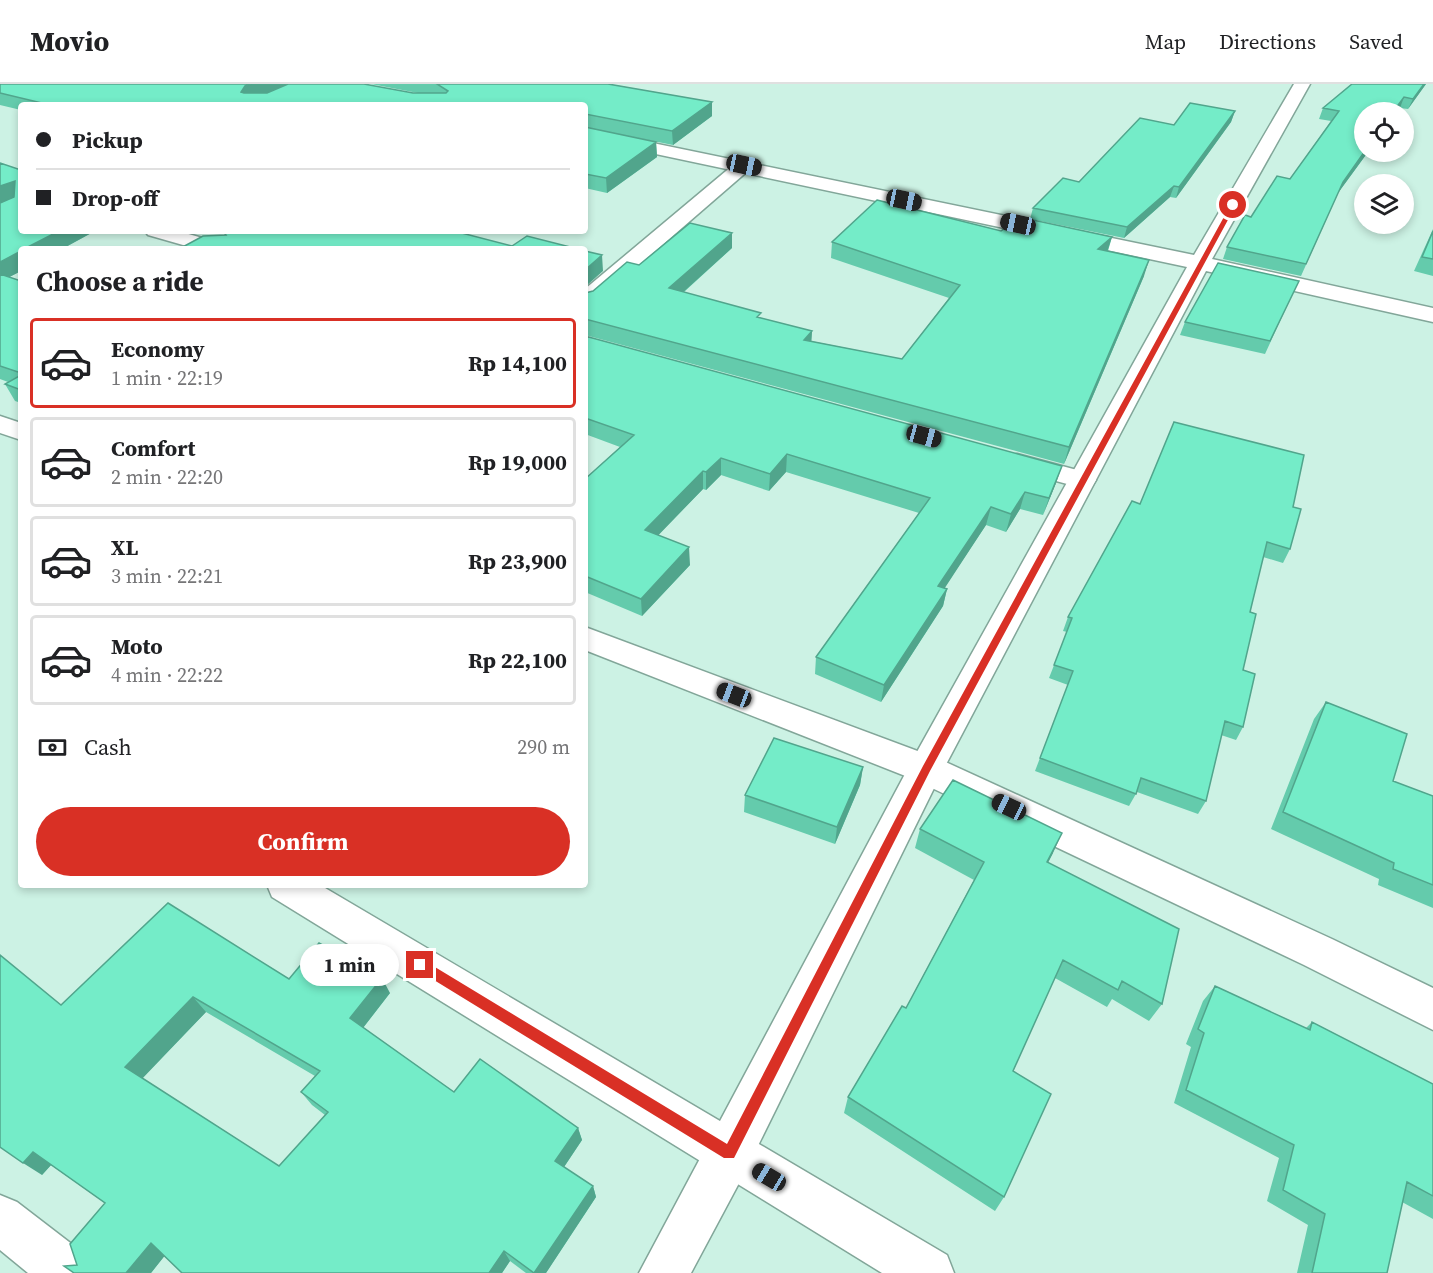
<!DOCTYPE html>
<meta charset="utf-8">
<style>
body{margin:0;font-family:"Source Serif 4",serif;background:#f6f6f6;color:#202124;height:100vh;display:flex;flex-direction:column;font-size:22px;white-space:nowrap}
*{box-sizing:border-box;margin:0}
p{font-size:20px;color:#757577}
.icon{flex:none;width:33px;height:33px;fill:none;stroke:currentColor;stroke-width:2;stroke-linecap:round;stroke-linejoin:round}
.map{position:relative;flex:1;overflow:hidden}
.drawer{position:absolute;left:18px;top:162px;width:570px;height:642px;display:flex;flex-direction:column;background:#fff;border-radius:6px;box-shadow:0 3px 9px #0003}
.drawer>*{flex:none}
.banner{position:absolute;left:18px;top:18px;width:570px;height:132px;border-radius:6px;box-shadow:0 3px 9px #0003;display:grid;align-content:center;height:132px;padding:0 18px;background:#fff}
.tools{position:absolute;left:1354px;top:18px;display:grid;gap:12px}
.tools a{display:grid;place-items:center;width:60px;height:60px;border-radius:50%;background:#fff;box-shadow:0 3px 9px #0003;font-size:30px}
.end{position:absolute;width:27px;height:27px;margin:-14px;border:8px solid #d93025;background:#fff;box-shadow:0 0 0 3px #fff}
.from{border-radius:50%}
.bubble{position:absolute;height:42px;border-radius:21px;background:#fff;box-shadow:0 3px 9px #0003;font-size:20px;font-weight:700;line-height:42px;text-align:center}
.car{position:absolute;width:18px;height:36px;margin:-18px -9px;border-radius:8px;box-shadow:0 0 4px 2px #0007;background:linear-gradient(#222 24%,#8ab4d8 0 40%,#222 0 76%,#8ab4d8 0 86%,#222 0)}
.banner b{display:flex;align-items:center;gap:21px;height:57px;font-size:22px}
.banner b+b{border-top:2px solid #e0e0e0}
.banner i{width:15px;height:15px;background:#202124}
ul{padding:0;list-style:none}
li{display:flex;align-items:center;gap:18px;height:90px;margin:0 12px 9px;padding:0 6px;border:3px solid #e0e0e0;border-radius:6px}
li div{flex:1}
li b{display:block;font-size:22px}
li em{font-style:normal;font-weight:700}
li.on{border-color:#d93025}
li>.icon{width:54px;height:54px;stroke-width:1.5}
h2{padding:0 18px;font-size:27px;line-height:72px}
.pay{display:flex;align-items:center;gap:15px;height:66px;padding:0 18px;font-size:22px}
.pay p{margin-inline-start:auto}
.action{display:flex;gap:12px;margin-top:auto;padding:12px 18px}
.action a{flex:1;height:69px;border-radius:36px;background:#d93025;color:#fff;font-size:24px;font-weight:700;line-height:69px;text-align:center}
header{display:flex;align-items:center;gap:36px;box-sizing:border-box;height:84px;padding:0 30px;background:#fff;border-bottom:2px solid #e0e0e0}
header strong{font-size:28px}
nav{display:flex;gap:33px;margin-inline-start:auto;font-size:21px}
.map>svg:first-child{display:block}
.lines{fill:none;stroke-linecap:round;stroke-linejoin:round}
.street-casing{stroke:#82a699;stroke-width:3}
.secondary-casing{stroke:#82a699;stroke-width:3}
.street{fill:#fff;fill-rule:evenodd}
.secondary{fill:#fff;fill-rule:evenodd}
.wall{fill:#64cbac;fill-rule:evenodd}
.shaded-wall{fill:#51a58c}
.building{fill:#74ecc8;stroke:#51a58c;stroke-width:1.5;fill-rule:evenodd}
.route{fill:#d93025}
</style>
<header>
<strong>Movio</strong>
<nav><a>Map</a><a>Directions</a><a>Saved</a></nav>
</header>
<div class="map">
<svg width="1433" height="1189" viewBox="0 0 1433 1189">
<rect width="100%" height="100%" fill="#ccf2e4"/>
<g class="lines">
<g class="street-casing">
<path id="street" d="M744,76L753,81L750,85L593,221L585,223V205L738,77Z
M145,147H178L227,161L230,165H197L148,151Z
M0,332L21,339V356L0,349Z
M1017,370L1092,390L1096,396L1092,402L1082,404L1008,384L1004,378L1008,372Z
M585,543L939,675L1332,855L1433,904V946L1304,881L913,695L585,566Z
M267,801H320L947,1171L954,1189H882L272,813Z
M0,1111L17,1118L86,1171L93,1189H28L0,1166Z"/>
</g>
<g class="secondary-casing">
<path id="secondary" d="M1294,0H1310L1212,175L1433,224V238L1206,187L942,688L746,1086L691,1189H639L913,675L1187,183L585,55V45L1194,171Z"/>
</g>
<use href="#street" class="street"/>
<use href="#secondary" class="secondary"/>
</g>
<path class="wall" d="M0,0L418,9L371,0H609L712,18V32L673,61L608,48L656,58L657,73L607,109L585,104V21H21V26L0,21Z
M1352,0H1426L1408,25L1400,24L1365,68H1368L1338,109L1301,192L1223,175L1227,163L1251,133L1290,95L1331,37L1319,35L1323,24Z
M1235,27L1231,38L1176,114L1170,113L1124,154L1030,135L1033,124L1079,98L1174,41Z
M0,79L21,147H95L62,165H21V187L9,193L21,197V319L15,317L5,300L8,298L0,295Z
M1433,145V192L1414,187Z
M1001,147L1112,153L1108,167L1144,192L1064,380L585,251V209L593,207L639,181L732,164L684,208L761,234L812,247L811,257L902,275L949,214L831,174L832,158Z
M1293,209L1265,270L1180,251L1185,238Z
M585,252L1056,399L1043,431L1020,425L1006,448L986,441L944,504L947,505L943,522L881,618L815,590L816,573L919,429L786,388L769,407L721,391L706,406L703,405L658,451L690,481L642,532L585,508V395L620,363L585,350Z
M1140,420L1293,423L1290,465L1283,479L1263,473L1250,528L1243,586V643L1236,656L1221,651L1206,717L1198,730L1137,708L1129,722L1035,687L1068,601L1049,594L1067,548L1063,547L1068,533Z
M1326,618L1393,697L1433,712V824L1378,801L1379,795L1271,745L1314,635Z
M863,683L860,701L835,760L744,728L745,711Z
M920,745L1053,769L1048,779L1162,920L1149,937L1112,915L1107,923L1055,894L1013,987L1004,1113L995,1127L844,1029L848,1013L906,924L974,796L915,764Z
M289,895L390,909L363,944L454,1008L578,1044L582,1056L564,1083L593,1102L596,1113L546,1189H526L510,1177L502,1189H182L164,1172L151,1189H74L77,1181L105,1119L51,1081L42,1091L61,921ZM206,928L315,992L301,1008L312,1021L325,1031L279,1082L142,994Z
M1215,902L1306,944L1312,938L1433,1000V1135L1402,1118L1387,1189H1297L1308,1141L1267,1117L1279,1074L1174,1019L1191,963L1186,960L1203,917Z"/>
<path class="shaded-wall" d="M251,0H289L249,16L241,8L245,2Z
M1424,0H1426L1408,25L1413,15Z
M1404,13L1400,24L1396,28H1393Z
M712,18V32L673,61L672,47Z
M1235,27L1231,38L1176,114L1179,103Z
M656,58L657,73L607,109L606,94Z
M1365,68H1368L1338,109L1301,192L1343,98Z
M15,97L21,112L0,120V102Z
M1174,102L1170,113L1124,154L1127,143Z
M59,147H95L62,165H24Z
M732,149V164L670,220L669,204Z
M1112,153L1107,168L1098,165Z
M21,167V187L0,198V178Z
M602,171L603,187L585,203V186Z
M1149,176L1144,192L1064,380L1069,363Z
M812,247L811,264L804,256Z
M787,370L786,388L769,407L770,390Z
M721,374V391L706,406V388Z
M1062,382L1056,399L1043,431L1049,414Z
M703,387V405L647,463L645,446Z
M1025,408L1020,425L1006,448L1011,430Z
M991,423L986,441L935,519L938,502Z
M689,463L690,481L642,532L641,515Z
M947,505L943,522L881,618L884,601Z
M863,683L860,701L835,760L837,743Z
M1062,749L1053,769L1038,797L1047,778Z
M382,894L390,909L359,949L350,934Z
M193,913L206,928L140,997L125,983Z
M578,1044L582,1056L560,1089L555,1077Z
M33,1068L52,1080L42,1091L23,1079Z
M593,1102L596,1113L546,1189H534Z
M151,1159L167,1169L151,1189H126Z
M504,1167L510,1177L502,1189H489Z"/>
<path class="building" d="M0,0H251L245,2L241,8L244,9H267L288,0H364L413,9H446L448,7L437,0H608L712,18L672,47L585,30V21H50L0,9Z
M1352,0H1424L1413,15L1404,13L1393,28H1365V67L1343,98L1306,180L1227,163L1245,131L1251,133L1277,92L1290,95L1339,27L1323,24Z
M1190,19L1235,27L1179,103L1174,102L1127,143L1033,124L1063,94L1079,98L1140,34L1174,41Z
M585,43L656,58L606,94L585,90Z
M0,79L21,86V147H59L24,165H21V167L0,178V119L14,113L15,97L0,102Z
M877,116L1001,147L1019,133L1112,153L1098,165L1149,176L1069,363L585,235V209L593,207L627,178L639,181L690,139L732,149L669,204L761,229L757,233L812,247L804,256L902,275L960,201L832,158Z
M223,147H454L512,162L527,152L578,165H321L315,163L312,165H179L203,152L226,151Z
M1433,147V175L1422,173Z
M585,167L602,171L585,186Z
M1218,179L1299,197L1270,257L1185,238Z
M0,190L21,197V289L0,282Z
M585,252L1062,382L1049,414L1025,408L1011,430L991,423L938,502L947,505L884,601L816,573L930,414L787,370L770,390L721,374L706,388L703,387L645,446L689,463L641,515L585,492V395L634,351L585,334Z
M21,291V306L5,300Z
M1174,338L1304,371L1293,423L1301,425L1290,465L1267,458L1250,528L1256,530L1243,586L1255,590L1243,643L1225,637L1206,717L1141,694L1136,710L1040,674L1073,587L1054,581L1072,534L1068,533L1132,417L1140,420Z
M1326,618L1407,650L1393,697L1433,712V801L1393,785L1394,779L1283,728Z
M774,654L863,683L837,743L745,711Z
M953,696L1062,749L1047,778L1179,845L1162,920L1122,897L1118,906L1063,876L1013,987L1051,1010L1004,1113L848,1013L902,922L906,924L984,778L920,745Z
M168,819L289,895L319,859L382,894L350,934L454,1008L480,975L578,1044L555,1077L593,1102L534,1189L504,1167L489,1189H182L151,1159L126,1189H74L64,1182L77,1181L70,1160L105,1119L33,1068L23,1079L0,1063V871L61,921ZM193,913L320,987L301,1008L328,1028L279,1082L125,983Z
M1215,902L1310,946L1312,938L1433,1000V1112L1407,1098L1387,1189H1312L1325,1130L1283,1106L1294,1061L1186,1006L1204,949L1198,945Z"/>
<path class="route" d="M1231,120L1236,121L930,687L734,1074H724L416,885V877H425L727,1060L923,682Z"/>
</svg>
<div class="tools">
<a><svg class="icon" aria-label="locate" viewBox="0 0 24 24"><circle cx="12" cy="12" r="6"/><path d="M12 2v4M12 18v4M2 12h4M18 12h4"/></svg></a>
<a><svg class="icon" aria-label="layers" viewBox="0 0 24 24"><path d="M12 4l9 5-9 5-9-5zM3 14l9 5 9-5"/></svg></a>
</div>
<i class="end from" style="left:1233px;top:121px"></i>
<i class="end" style="left:420px;top:881px"></i>
<div class="bubble" style="left:300px;top:860px;width:99px">1 min</div>
<i class="car" style="left:744px;top:81px;rotate:102deg"></i>
<i class="car" style="left:904px;top:116px;rotate:102deg"></i>
<i class="car" style="left:1018px;top:140px;rotate:282deg"></i>
<i class="car" style="left:924px;top:352px;rotate:105deg"></i>
<i class="car" style="left:734px;top:611px;rotate:291deg"></i>
<i class="car" style="left:1009px;top:723px;rotate:295deg"></i>
<i class="car" style="left:769px;top:1093px;rotate:301deg"></i>
<div class="banner">
<b><i class="from"></i>Pickup</b>
<b><i></i>Drop-off</b>
</div>
<section class="drawer">
<h2>Choose a ride</h2>
<ul>
<li class="on"><svg class="icon" aria-label="car" viewBox="0 0 24 24"><path d="M5 17H2v-5l4-1 3-4h7l3 4 3 1v5h-3M9 17h6M6 11h13"/><circle cx="7" cy="17" r="2"/><circle cx="17" cy="17" r="2"/></svg><div><b>Economy</b><p>1 min · 22:19</p></div><em>Rp 14,100</em></li>
<li><svg class="icon" aria-label="car" viewBox="0 0 24 24"><path d="M5 17H2v-5l4-1 3-4h7l3 4 3 1v5h-3M9 17h6M6 11h13"/><circle cx="7" cy="17" r="2"/><circle cx="17" cy="17" r="2"/></svg><div><b>Comfort</b><p>2 min · 22:20</p></div><em>Rp 19,000</em></li>
<li><svg class="icon" aria-label="car" viewBox="0 0 24 24"><path d="M5 17H2v-5l4-1 3-4h7l3 4 3 1v5h-3M9 17h6M6 11h13"/><circle cx="7" cy="17" r="2"/><circle cx="17" cy="17" r="2"/></svg><div><b>XL</b><p>3 min · 22:21</p></div><em>Rp 23,900</em></li>
<li><svg class="icon" aria-label="car" viewBox="0 0 24 24"><path d="M5 17H2v-5l4-1 3-4h7l3 4 3 1v5h-3M9 17h6M6 11h13"/><circle cx="7" cy="17" r="2"/><circle cx="17" cy="17" r="2"/></svg><div><b>Moto</b><p>4 min · 22:22</p></div><em>Rp 22,100</em></li>
</ul>
<div class="pay"><svg class="icon" aria-label="cash" viewBox="0 0 24 24"><path d="M3 7h18v10H3z"/><circle cx="12" cy="12" r="2"/></svg>Cash<p>290 m</p></div>
<div class="action"><a>Confirm</a></div>
</section>
</div>
